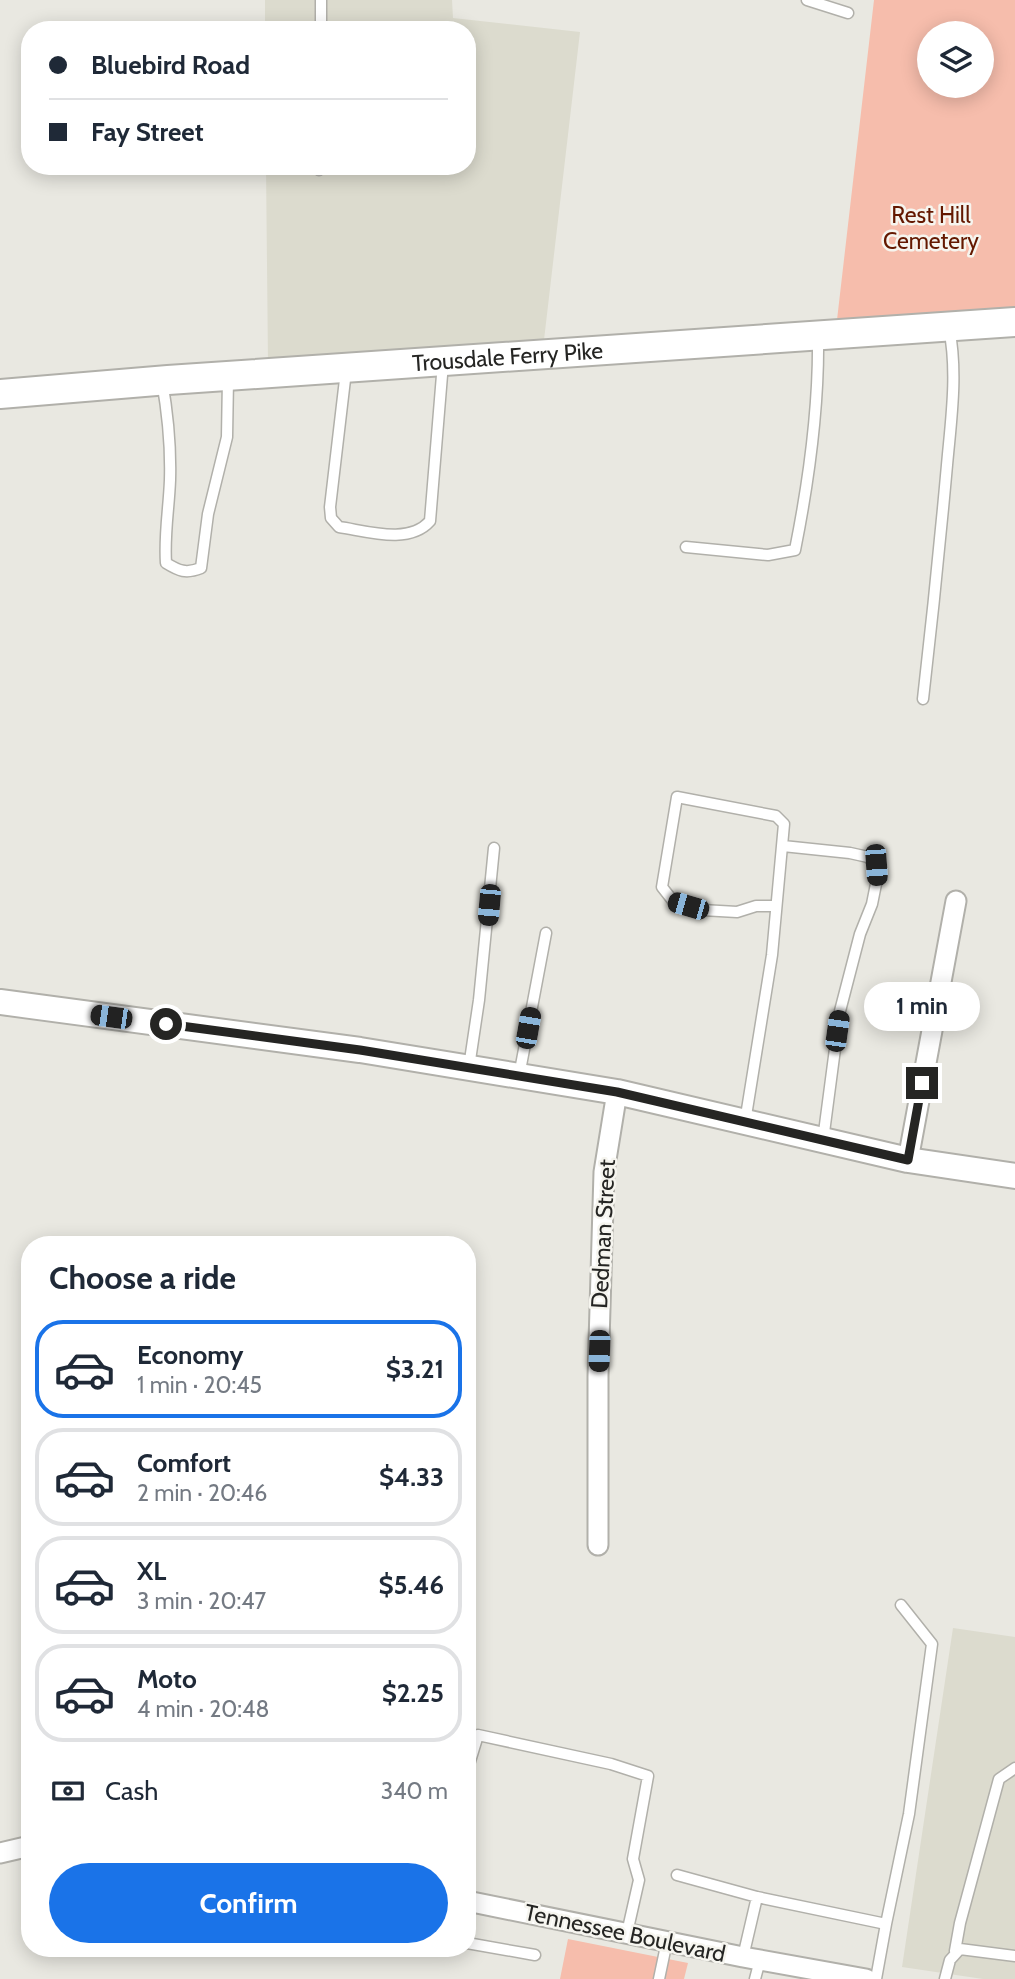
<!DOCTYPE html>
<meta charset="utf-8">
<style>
body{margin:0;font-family:Cabin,sans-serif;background:#f2f2f3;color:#1f2937;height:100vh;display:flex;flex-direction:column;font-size:26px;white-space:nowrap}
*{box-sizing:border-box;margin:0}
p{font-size:23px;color:#747a83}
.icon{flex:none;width:38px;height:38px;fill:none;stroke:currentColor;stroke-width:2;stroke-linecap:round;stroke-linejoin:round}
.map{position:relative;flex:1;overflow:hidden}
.panel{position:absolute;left:21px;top:1236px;width:455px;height:721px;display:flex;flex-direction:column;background:#fff;border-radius:28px;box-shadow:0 4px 18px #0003}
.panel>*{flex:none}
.top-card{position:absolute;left:21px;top:21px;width:455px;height:154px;border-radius:28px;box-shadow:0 4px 18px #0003;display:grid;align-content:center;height:154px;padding:0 28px;background:#fff}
.buttons{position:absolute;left:917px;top:21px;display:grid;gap:14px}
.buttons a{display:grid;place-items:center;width:77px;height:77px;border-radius:50%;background:#fff;box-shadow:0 4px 18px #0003;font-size:35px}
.end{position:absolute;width:32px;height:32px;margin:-16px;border:9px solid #252523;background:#fff;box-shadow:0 0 0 4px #fff}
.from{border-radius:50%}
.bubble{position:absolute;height:49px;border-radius:24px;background:#fff;box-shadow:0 4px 18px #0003;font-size:23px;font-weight:800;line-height:49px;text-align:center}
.car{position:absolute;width:21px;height:42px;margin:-21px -10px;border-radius:9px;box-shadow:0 0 5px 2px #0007;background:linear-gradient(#222 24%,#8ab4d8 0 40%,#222 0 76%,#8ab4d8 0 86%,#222 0)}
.top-card b{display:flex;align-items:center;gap:24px;height:66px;font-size:26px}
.top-card b+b{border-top:2px solid #e0e1e3}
.top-card i{width:18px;height:18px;background:#1f2937}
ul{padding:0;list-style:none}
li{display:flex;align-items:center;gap:21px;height:98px;margin:0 14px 10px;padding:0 14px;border:4px solid #e0e1e3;border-radius:28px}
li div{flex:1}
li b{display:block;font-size:26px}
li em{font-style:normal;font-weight:800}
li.active{border-color:#1a73e8}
li>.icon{width:63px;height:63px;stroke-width:1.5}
h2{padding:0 28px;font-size:32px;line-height:84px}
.pay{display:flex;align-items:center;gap:18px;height:77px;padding:0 28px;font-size:26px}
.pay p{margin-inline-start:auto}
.primary-button{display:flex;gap:14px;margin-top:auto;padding:14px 28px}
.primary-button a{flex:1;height:80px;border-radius:42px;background:#1a73e8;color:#fff;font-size:28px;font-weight:800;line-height:80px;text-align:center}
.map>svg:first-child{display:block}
.built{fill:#dcdbce}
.green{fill:#f6bdac;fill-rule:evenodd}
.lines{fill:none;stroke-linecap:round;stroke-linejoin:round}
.service-casing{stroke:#b1b0aa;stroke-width:13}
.minor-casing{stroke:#b1b0aa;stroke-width:23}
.tertiary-casing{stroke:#b1b0aa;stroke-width:28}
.secondary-casing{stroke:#b1b0aa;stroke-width:32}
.service{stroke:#fff;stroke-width:10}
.minor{stroke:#fff;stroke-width:19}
.tertiary{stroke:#fff;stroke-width:24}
.secondary{stroke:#fff;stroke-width:28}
.route{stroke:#252523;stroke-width:9}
.labels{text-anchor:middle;stroke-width:5;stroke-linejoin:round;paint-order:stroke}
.park-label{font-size:23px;fill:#641800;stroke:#f6f5ef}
.street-label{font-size:23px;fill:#252523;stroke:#f6f5ef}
</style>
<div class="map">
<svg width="1015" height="1979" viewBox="0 0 1015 1979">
<rect width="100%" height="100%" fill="#e9e8e1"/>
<path class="built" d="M265,0H452L453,18L580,32L544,340L268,362L266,166H467V30H265Z
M953,1628L1015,1637V1979H983L902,1967Z"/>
<path class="green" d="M874,0H1015V307L837,320ZM929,33H982V86H929Z
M568,1939L688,1963L684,1979H560Z"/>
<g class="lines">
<g class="service-casing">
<path id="service" d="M807,0L848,13
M321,30V0
M319,170V166
M346,371L330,507L331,518L339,527C367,531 409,545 430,521L443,363
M162,381C168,415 171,446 170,480C169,508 164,535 166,563C179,571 186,574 201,568L208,514L227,437L228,379
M686,547L768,555L795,550C809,480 819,408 818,337
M923,699C932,621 940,543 947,465C951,420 958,373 949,328
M783,846L850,853L868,857L876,865L877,879L872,904L860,934L840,1011L823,1140
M469,1067L479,1000L494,848
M519,1076L546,933
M745,1122L772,955L784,824L776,816L677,797L662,887L673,901L702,910L737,912L756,906H776
M467,1771L478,1735L611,1764L648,1776L633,1859L639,1880L627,1933
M677,1875L757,1897
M886,1924L909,1814L932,1644L901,1605
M467,1943L535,1955
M955,1951L960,1923L999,1779L1015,1768
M743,1957L757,1897L886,1924L876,1979
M659,1979L667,1941
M755,1979L760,1960
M945,1979L950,1960L960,1949L1015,1956"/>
</g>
<g class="minor-casing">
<path id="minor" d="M908,1160L956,901
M598,1545V1376L604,1172L617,1092
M0,1853L30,1846
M467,1901L743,1957L866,1979"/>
</g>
<g class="tertiary-casing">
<path id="tertiary" d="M0,1002L360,1050L617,1092L908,1160L1015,1176"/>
</g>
<g class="secondary-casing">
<g id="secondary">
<path id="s1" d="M0,394L168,380L1015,322"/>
</g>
</g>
<use href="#service" class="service"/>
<use href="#minor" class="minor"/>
<use href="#tertiary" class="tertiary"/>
<use href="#secondary" class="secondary"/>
</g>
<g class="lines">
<path class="route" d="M166,1024L360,1050L617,1092L908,1160L922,1083"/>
</g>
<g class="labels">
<g class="park-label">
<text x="931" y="223">Rest Hill<tspan x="931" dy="26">Cemetery</tspan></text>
</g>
<g class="street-label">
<text dy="8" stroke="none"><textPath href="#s1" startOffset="509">Trousdale Ferry Pike</textPath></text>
<text transform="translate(603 1234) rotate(-87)" y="8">Dedman Street</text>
<text transform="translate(625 1933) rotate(12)" y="8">Tennessee Boulevard</text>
</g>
</g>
</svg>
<div class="buttons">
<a><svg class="icon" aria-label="layers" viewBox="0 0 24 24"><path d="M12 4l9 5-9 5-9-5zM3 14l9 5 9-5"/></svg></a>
</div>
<i class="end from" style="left:166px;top:1024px"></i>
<i class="end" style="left:922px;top:1083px"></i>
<div class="bubble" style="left:864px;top:982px;width:116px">1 min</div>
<i class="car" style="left:876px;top:865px;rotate:176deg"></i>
<i class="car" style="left:489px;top:905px;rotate:185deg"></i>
<i class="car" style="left:688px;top:906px;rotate:286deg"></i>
<i class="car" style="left:111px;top:1017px;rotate:278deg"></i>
<i class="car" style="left:528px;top:1028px;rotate:10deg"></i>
<i class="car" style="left:837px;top:1031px;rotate:8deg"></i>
<i class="car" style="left:599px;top:1351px;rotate:182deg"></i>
<div class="top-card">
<b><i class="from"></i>Bluebird Road</b>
<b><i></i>Fay Street</b>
</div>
<section class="panel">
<h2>Choose a ride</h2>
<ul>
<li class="active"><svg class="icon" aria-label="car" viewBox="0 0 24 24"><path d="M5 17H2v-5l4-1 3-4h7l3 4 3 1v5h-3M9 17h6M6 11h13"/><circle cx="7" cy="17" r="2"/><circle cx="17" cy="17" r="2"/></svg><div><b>Economy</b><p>1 min · 20:45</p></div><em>$3.21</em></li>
<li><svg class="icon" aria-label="car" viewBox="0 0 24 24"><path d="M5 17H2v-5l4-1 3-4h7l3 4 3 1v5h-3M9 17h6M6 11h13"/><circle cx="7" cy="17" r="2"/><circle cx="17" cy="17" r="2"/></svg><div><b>Comfort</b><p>2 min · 20:46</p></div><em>$4.33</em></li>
<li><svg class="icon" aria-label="car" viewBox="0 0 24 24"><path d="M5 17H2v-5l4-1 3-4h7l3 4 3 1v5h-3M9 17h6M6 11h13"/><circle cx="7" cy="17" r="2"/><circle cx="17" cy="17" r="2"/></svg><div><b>XL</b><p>3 min · 20:47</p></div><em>$5.46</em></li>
<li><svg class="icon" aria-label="car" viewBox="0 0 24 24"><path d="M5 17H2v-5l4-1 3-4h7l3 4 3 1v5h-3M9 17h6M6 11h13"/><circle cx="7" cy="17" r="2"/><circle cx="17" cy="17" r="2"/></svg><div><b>Moto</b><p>4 min · 20:48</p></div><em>$2.25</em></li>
</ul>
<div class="pay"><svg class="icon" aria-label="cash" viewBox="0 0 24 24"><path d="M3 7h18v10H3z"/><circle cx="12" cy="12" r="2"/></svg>Cash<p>340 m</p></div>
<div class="primary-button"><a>Confirm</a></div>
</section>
</div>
